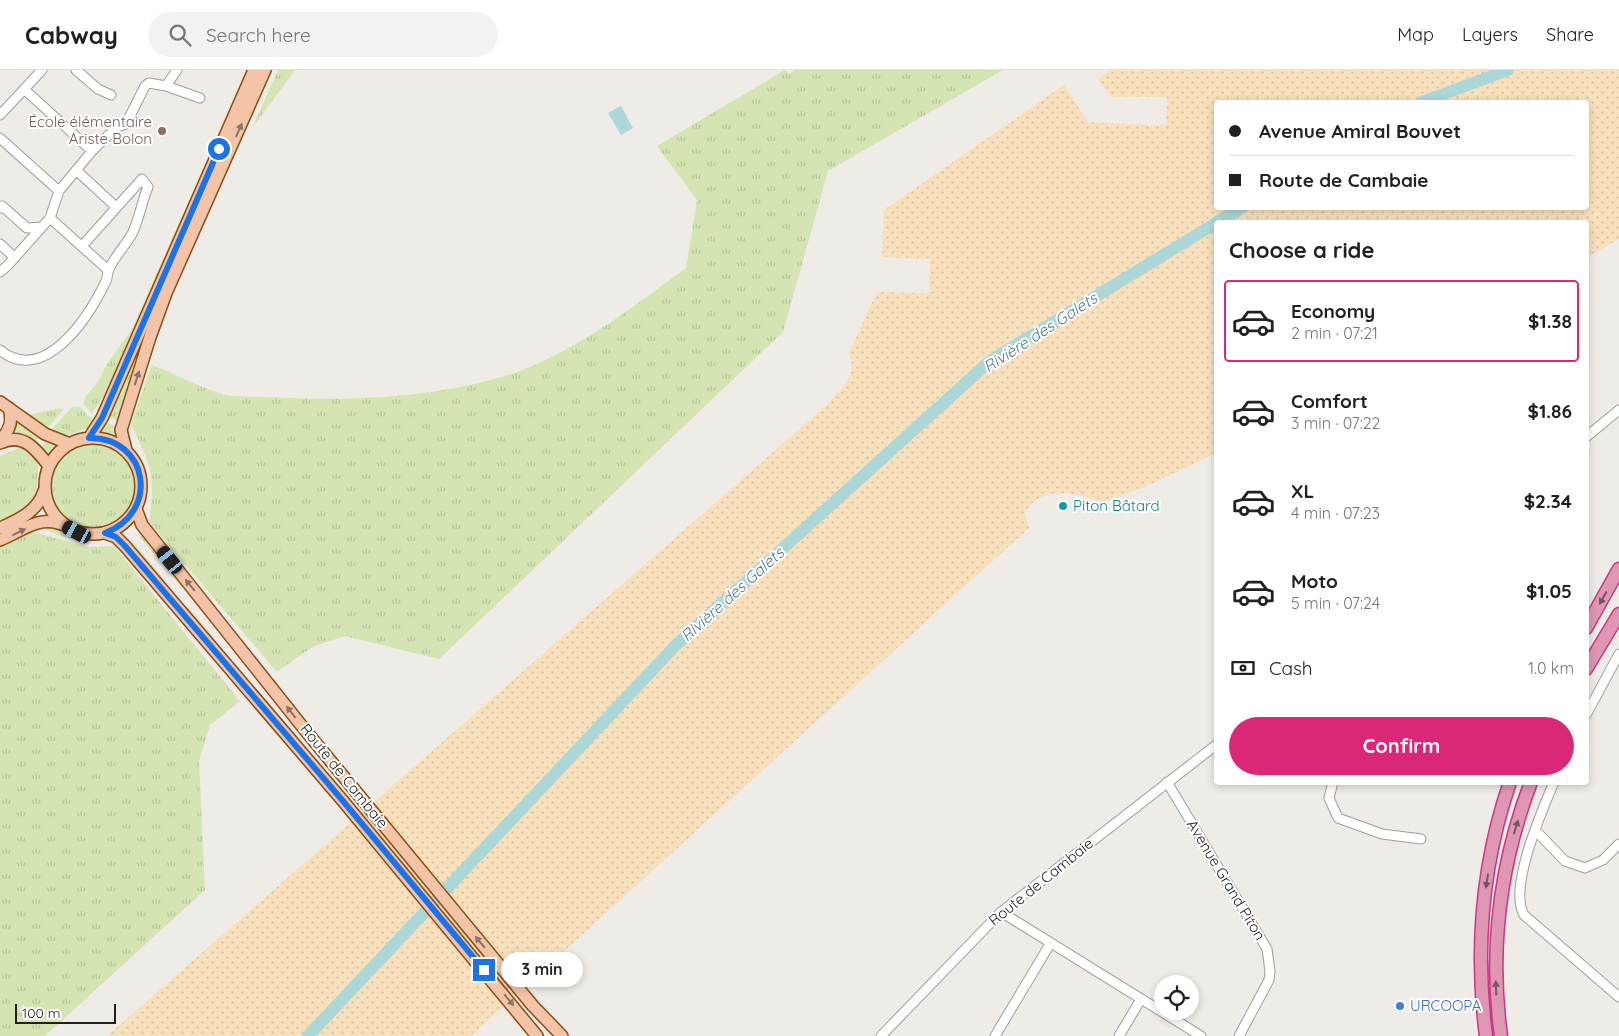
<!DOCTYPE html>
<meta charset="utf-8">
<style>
body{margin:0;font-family:Quicksand,sans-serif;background:#f2f2f2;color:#202124;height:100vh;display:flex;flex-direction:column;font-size:19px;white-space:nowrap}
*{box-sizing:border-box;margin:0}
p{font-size:16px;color:#757577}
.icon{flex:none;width:28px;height:28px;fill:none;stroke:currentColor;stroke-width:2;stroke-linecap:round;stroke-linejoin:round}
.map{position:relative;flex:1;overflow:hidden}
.side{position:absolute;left:1214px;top:150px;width:375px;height:565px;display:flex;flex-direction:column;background:#fff;border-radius:5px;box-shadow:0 2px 8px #0003}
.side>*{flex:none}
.guide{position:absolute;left:1214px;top:30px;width:375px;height:110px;border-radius:5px;box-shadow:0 2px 8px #0003;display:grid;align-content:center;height:110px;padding:0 15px;background:#fff}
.tools{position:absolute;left:1154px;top:905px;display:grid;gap:10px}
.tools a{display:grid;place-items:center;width:45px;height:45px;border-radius:50%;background:#fff;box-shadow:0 2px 8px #0003;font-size:25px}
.scale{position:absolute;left:15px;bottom:12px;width:101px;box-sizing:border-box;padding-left:5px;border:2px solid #202020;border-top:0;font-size:14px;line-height:18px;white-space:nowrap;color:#202020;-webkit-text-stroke:4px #fff;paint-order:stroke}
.end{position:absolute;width:22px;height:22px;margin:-11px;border:6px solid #1a73e8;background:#fff;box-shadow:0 0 0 2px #fff}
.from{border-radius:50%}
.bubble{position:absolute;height:35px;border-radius:18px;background:#fff;box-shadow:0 2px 8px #0003;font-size:16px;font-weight:800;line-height:35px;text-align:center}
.car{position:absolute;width:15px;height:30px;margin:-15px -8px;border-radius:6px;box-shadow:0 0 4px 1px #0007;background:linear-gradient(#222 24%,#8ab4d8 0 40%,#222 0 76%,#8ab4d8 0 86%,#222 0)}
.guide b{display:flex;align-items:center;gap:18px;height:48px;font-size:19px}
.guide b+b{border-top:1px solid #e0e0e0}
.guide i{width:12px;height:12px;background:#202124}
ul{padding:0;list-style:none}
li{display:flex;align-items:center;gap:15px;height:82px;margin:0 10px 8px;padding:0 5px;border:2px solid transparent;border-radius:5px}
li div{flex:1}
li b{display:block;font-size:19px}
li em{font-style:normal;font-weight:800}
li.current{border-color:#db2777}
li>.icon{width:45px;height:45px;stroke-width:1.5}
h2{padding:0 15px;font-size:22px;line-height:60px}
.pay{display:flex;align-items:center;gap:12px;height:55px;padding:0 15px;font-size:19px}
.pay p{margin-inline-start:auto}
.cta{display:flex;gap:10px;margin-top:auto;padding:10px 15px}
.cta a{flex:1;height:58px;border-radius:30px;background:#db2777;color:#fff;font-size:20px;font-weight:800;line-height:58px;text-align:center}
header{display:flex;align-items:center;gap:30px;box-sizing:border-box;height:70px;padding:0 25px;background:#fff;border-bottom:1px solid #e0e0e0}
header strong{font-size:24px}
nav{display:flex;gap:28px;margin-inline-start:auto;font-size:18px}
.search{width:350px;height:45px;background:#f2f2f2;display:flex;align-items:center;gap:12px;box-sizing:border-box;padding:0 18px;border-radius:28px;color:#757577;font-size:19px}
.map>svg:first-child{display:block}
.grass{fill:url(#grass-tufts)}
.sand{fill:url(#sand-dots);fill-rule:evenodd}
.water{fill:#acd7d8}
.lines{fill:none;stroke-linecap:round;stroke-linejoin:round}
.river{stroke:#acd7d8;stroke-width:12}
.minor-casing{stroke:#9d9d9d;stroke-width:11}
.major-casing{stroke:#8c4b0f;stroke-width:14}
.highway-casing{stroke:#ca3785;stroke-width:15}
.minor{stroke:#fff;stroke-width:9}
.major{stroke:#f3c4a8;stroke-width:11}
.highway{stroke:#df96b2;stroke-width:12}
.oneway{fill:#8a7264}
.oneway2{fill:#765562}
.route{stroke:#1a73e8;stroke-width:6}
.education-dot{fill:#8d6e63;stroke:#fff;stroke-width:2}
.culture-dot{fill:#0f9aa8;stroke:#fff;stroke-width:2}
.shop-dot{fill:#3f7fe0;stroke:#fff;stroke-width:2}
.labels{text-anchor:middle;stroke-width:4;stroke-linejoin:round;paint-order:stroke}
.education-label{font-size:15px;fill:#785e54;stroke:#fff;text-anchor:end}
.culture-label{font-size:15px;fill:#0d838f;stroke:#fff;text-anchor:start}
.street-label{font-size:15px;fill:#202020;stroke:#fff}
.shop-label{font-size:15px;fill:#366cbe;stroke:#fff;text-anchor:start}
.water-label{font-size:16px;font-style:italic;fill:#4b7a90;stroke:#fff}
</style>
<header>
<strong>Cabway</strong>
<div class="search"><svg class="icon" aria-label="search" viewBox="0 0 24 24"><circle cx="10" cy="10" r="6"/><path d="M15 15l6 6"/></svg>Search here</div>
<nav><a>Map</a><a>Layers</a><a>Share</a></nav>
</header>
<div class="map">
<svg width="1619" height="966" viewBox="0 0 1619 966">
<defs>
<pattern id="grass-tufts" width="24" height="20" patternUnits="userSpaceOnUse" patternTransform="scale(1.25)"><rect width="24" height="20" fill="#d4e4b2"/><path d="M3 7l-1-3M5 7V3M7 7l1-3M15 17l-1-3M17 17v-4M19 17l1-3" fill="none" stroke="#b6c399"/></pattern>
<pattern id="sand-dots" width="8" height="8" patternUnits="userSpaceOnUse" patternTransform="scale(1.25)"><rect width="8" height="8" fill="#f8e0bc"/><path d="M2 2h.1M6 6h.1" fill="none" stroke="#d4c0a1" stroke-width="1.8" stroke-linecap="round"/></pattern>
</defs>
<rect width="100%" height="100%" fill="#efebe7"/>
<path class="grass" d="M247,0H250L108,323L106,322L92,343L84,335L85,327L98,312L106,296L132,259Z
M278,0H295L253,57V56Z
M785,0L789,4L795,0H1003L828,101L783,262L439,589L345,566L312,577L277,602L149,452C156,405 151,396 131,354L152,295C175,304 199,317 222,324C236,328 253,326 268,327C352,332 459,328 537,294C591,270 638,233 686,198L697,130L657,76Z
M154,241L118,350L106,346Z
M72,337H80L88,346L96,350L88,358L61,368L50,361Z
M61,338L63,340L47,359L27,345Z
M15,349L41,365L34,375L22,366L12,364Z
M105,352L116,356V367L99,362Z
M47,370L57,375L46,389L39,380Z
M47 416a45 45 0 1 1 90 0a45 45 0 1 1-90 0Z
M19,378L31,383L38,392L37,426L28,437L0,452V386Z
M41,455L57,457L80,468L110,467V470C89,471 57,471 41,455Z
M33,462L89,477L114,476L240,631L210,655L199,691L205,820L45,966H0V476Z
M144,464L260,611L140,467Z
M133,472L164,509L163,510L130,474Z
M189,538L256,619L253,622L186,541Z"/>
<path class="sand" d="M1111,0H1619V169L1586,188V152H1216V383L1147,416L1103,432C1077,423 1040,414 1025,443L1029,458L471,966H107L779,377C796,362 840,326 848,309C853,300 852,291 849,283L877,222L929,223L930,189L882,187L884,140L1064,15L1088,52L1166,56L1167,27H1111L1098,9ZM1216,32H1586V138H1216Z"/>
<path class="water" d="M621,36L633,58L621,65L608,43Z"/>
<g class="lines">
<path class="river" d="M1422,32L1508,0
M1217,152L1242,138
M308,966L676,575L990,291L1216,153"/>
<g class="minor-casing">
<path id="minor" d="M76,0L98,19L111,25
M166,16L177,0
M24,19L92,81
M0,45L42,0
M0,68L59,121
M76,100L115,136
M0,138L2,136L27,158L42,157
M50,148L108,200
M0,174L15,188
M0,202L8,195L50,148L59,121L92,81L117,57L126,54L145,16L149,13L166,16L200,28
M0,280C44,316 88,248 105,213C108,209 107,203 109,199C115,186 125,176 132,164C139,150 142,131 148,117L142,109L82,176
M1586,367L1619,340
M1586,645L1619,584
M1167,712L1267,879L1270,901L1269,910L1239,966
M1333,712L1329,728L1338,748L1382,764L1421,769
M1554,712C1542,741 1508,818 1524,845L1619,927
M1535,760L1565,791L1585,798L1603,790L1619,774
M1001,842L1201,966
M881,966L1001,842L1216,675
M995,966L1050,874
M1119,966L1141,929"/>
</g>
<g class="major-casing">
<path id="major" d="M0,332L45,364L70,374
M45 416a48 48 0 1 1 96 0a48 48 0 1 1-96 0Z
M89,368L102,348L254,0
M0,370C10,361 13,351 9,338
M0,373C23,362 36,379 49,396
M126,380L121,360L150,267L166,223L265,0
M136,439L142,455L305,660L533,936L562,966
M0,458C19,450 38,441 44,421
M105,463L116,467L125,476L343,731L537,966
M0,470C20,462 39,445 61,454"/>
</g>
<g class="highway-casing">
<path id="highway" d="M1586,558L1619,499
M1586,599L1619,544
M1486,966C1475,881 1482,794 1510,712
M1501,966C1489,879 1500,794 1531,712"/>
</g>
<use href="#minor" class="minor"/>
<use href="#major" class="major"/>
<use href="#highway" class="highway"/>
</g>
<defs><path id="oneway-solid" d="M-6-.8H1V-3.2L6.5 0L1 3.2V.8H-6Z" transform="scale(1.25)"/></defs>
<g class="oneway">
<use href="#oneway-solid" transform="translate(239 60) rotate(-66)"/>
<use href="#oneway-solid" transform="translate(137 308) rotate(-72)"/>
<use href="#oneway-solid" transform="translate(19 462) rotate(-26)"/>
<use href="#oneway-solid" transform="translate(190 515) rotate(-129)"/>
<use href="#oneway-solid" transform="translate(291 642) rotate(-128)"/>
<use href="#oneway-solid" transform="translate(480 872) rotate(-130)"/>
<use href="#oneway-solid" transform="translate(509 930) rotate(50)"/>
</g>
<g class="oneway2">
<use href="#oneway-solid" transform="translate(1603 528) rotate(119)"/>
<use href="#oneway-solid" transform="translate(1516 757) rotate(-73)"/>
<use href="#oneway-solid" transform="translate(1487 811) rotate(99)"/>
<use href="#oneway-solid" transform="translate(1496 918) rotate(-92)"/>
</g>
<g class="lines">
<path class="route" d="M219,79L102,348L89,368C149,367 160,443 105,463L116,467L125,476L343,731L484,900"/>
</g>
<circle class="education-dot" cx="162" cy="61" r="5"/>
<circle class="culture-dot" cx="1063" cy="436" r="5"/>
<circle class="shop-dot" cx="1400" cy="936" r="5"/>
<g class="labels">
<g class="education-label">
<text x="152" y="57">École élémentaire<tspan x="152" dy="17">Ariste Bolon</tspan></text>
</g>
<g class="culture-label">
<text x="1073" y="441">Piton Bâtard</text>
</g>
<g class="street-label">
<text transform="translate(344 706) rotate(51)" y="5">Route de Cambaie</text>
<text transform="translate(1226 810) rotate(59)" y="5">Avenue Grand Piton</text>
<text transform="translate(1041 812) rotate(-39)" y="5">Route de Cambaie</text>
</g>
<g class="shop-label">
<text x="1410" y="941">URCOOPA</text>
</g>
<g class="water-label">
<text transform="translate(1040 262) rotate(-33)" y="6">Rivière des Galets</text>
<text transform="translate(732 524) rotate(-42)" y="6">Rivière des Galets</text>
</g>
</g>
</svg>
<div class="tools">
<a><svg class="icon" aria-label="locate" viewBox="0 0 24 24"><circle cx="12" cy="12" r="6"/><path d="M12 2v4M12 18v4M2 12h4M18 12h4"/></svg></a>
</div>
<div class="scale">100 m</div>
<i class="end from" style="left:219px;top:79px"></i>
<i class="end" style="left:484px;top:900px"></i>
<div class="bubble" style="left:501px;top:882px;width:82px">3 min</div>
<i class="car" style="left:77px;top:462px;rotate:298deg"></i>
<i class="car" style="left:170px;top:490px;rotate:321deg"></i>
<div class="guide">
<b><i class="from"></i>Avenue Amiral Bouvet</b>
<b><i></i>Route de Cambaie</b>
</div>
<section class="side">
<h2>Choose a ride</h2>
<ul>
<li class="current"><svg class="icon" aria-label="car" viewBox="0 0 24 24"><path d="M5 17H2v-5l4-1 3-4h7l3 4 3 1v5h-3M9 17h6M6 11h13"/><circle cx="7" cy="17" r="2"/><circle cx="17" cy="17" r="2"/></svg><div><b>Economy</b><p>2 min · 07:21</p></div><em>$1.38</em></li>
<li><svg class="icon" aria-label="car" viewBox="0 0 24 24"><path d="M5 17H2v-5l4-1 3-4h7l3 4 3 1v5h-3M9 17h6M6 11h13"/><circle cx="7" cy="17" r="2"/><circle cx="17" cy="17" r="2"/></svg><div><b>Comfort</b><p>3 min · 07:22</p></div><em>$1.86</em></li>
<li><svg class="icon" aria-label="car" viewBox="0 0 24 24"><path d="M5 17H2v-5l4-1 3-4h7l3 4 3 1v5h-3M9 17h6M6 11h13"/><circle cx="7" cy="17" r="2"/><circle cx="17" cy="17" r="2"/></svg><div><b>XL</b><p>4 min · 07:23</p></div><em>$2.34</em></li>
<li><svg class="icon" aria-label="car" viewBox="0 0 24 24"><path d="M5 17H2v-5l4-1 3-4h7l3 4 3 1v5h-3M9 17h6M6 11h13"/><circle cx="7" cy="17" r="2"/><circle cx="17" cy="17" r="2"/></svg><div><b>Moto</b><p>5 min · 07:24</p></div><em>$1.05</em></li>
</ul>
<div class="pay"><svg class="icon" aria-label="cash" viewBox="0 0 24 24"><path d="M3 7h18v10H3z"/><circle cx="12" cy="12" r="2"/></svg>Cash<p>1.0 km</p></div>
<div class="cta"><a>Confirm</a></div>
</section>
</div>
